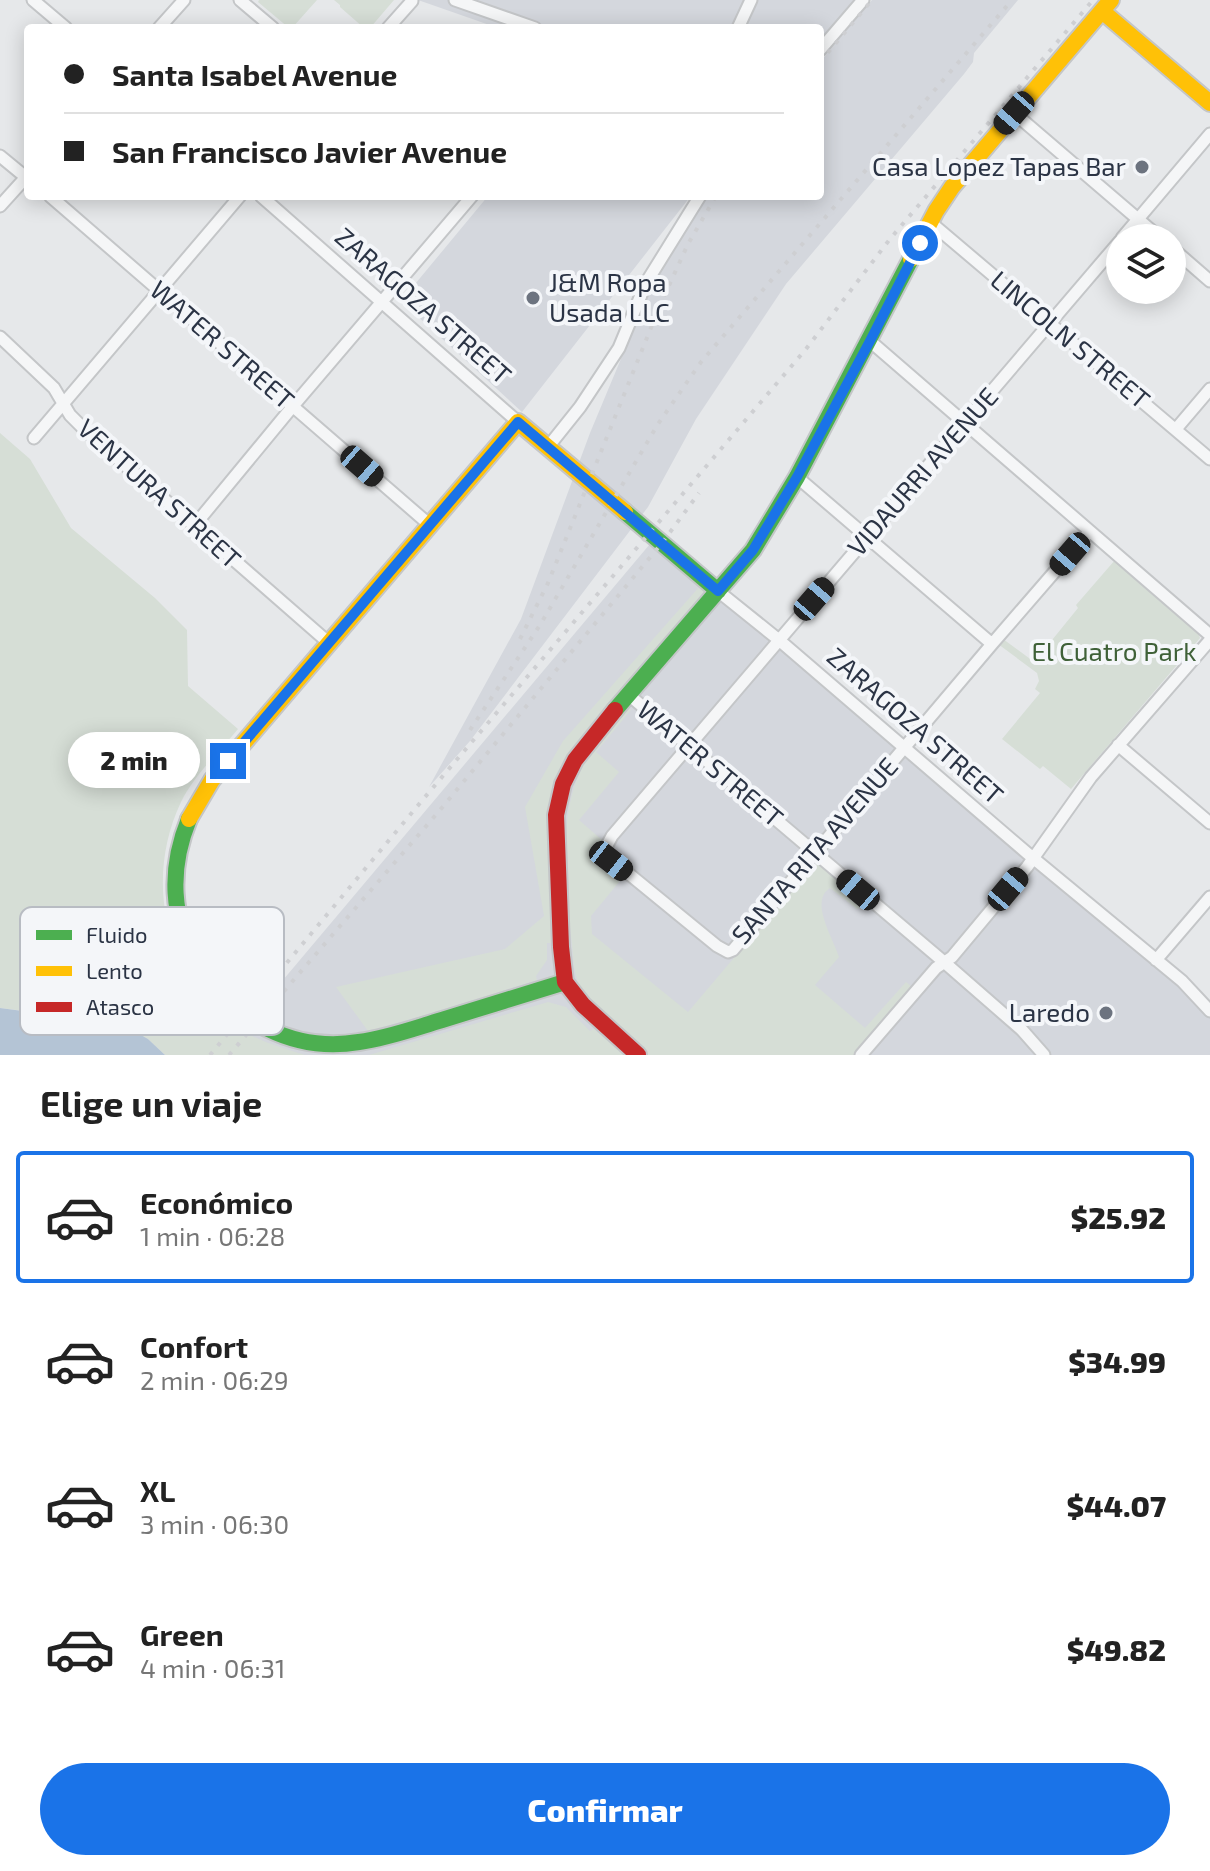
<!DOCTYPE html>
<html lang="es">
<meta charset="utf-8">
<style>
body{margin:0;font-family:"Exo 2",sans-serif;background:#f6f6f6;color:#222;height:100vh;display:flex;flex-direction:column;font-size:30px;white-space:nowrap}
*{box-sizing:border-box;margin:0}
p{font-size:26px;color:#767676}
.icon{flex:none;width:44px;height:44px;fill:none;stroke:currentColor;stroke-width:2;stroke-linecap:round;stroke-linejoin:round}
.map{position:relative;height:1055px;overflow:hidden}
.panel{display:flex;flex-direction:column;background:#fff;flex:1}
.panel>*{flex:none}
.top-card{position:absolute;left:24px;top:24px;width:800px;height:176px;border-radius:8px;box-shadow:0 4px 20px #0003;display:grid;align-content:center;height:176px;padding:0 40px;background:#fff}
.fabs{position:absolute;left:1106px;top:224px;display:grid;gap:16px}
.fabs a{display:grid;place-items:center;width:80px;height:80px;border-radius:50%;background:#fff;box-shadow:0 4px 20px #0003;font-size:40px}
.end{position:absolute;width:36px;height:36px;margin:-18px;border:10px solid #1a73e8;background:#fff;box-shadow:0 0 0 4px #fff}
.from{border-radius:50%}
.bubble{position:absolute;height:56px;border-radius:28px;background:#fff;box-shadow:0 4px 20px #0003;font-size:26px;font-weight:800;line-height:56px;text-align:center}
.car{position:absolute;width:24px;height:48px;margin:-24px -12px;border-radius:10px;box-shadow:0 0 6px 2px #0007;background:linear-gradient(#222 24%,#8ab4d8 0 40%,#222 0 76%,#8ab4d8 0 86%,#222 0)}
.top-card b{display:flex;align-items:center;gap:28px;height:76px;font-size:30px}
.top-card b+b{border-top:2px solid #e0e0e0}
.top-card i{width:20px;height:20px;background:#222}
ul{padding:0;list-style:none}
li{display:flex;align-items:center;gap:24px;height:132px;margin:0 16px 12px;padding:0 24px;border:4px solid transparent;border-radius:8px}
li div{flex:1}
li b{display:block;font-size:30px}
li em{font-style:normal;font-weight:800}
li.selected{border-color:#1a73e8}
li>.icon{width:72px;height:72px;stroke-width:1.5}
h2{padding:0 40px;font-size:36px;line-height:96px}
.primary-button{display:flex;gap:16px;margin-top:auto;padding:16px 40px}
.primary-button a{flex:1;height:92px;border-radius:48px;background:#1a73e8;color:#fff;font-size:32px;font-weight:800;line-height:92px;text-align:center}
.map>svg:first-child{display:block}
.built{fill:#d4d7dd}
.green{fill:#d6ded6}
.water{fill:#b4c4d5}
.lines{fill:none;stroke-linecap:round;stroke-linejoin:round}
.street-casing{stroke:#c4c6c8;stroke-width:15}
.fast-casing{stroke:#c4c6c8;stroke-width:20}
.slow-casing{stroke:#c4c6c8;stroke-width:20}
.jam-casing{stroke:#c4c6c8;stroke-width:20}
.street{stroke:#f5f6f7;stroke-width:11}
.fast{stroke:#4caf50;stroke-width:16}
.slow{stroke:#ffc107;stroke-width:16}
.jam{stroke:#c62828;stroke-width:16}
.rail{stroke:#cecfd2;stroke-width:4;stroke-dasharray:4 8;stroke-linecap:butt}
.route{stroke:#1a73e8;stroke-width:10}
.poi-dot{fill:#6c737f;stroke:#f4f6f9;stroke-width:3}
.labels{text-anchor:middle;stroke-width:8;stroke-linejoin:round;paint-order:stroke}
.poi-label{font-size:26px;fill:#2b3445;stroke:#f4f6f9;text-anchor:end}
.street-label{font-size:26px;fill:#2b3445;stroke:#f4f6f9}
.park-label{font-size:26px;fill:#3f6138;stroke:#f4f6f9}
.key{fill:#f4f6f9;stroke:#b8bcc3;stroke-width:2}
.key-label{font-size:22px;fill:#2b3445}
</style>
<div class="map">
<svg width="1210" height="1055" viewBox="0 0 1210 1055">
<rect width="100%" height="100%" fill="#e6e8ea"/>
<path class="built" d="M418,0H857L820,43V28H498Z
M872,0H1018L974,53L973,62L964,74L786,284L696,419L648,507L470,741L429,787L521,619L590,433L651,287L691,216L708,196H820V62Z
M488,196L690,197L522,412L401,301Z
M655,538L1210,1011V1055H220Z"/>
<path class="green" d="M259,0H317L292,28H289L258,2Z
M334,0H394L370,28H364L340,7V5Z
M0,433L30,459L71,528L155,598L187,630L188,686L238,729C219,752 195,774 181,802C144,880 164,976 237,1027C257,1041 282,1048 305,1055H165L148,1039L118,1026L88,1019L0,1008Z
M1115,560L1197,630L1200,638L1071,789L1043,766L1040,769L1002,739L1040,693L1035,689L1039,681L1037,673L998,644L1003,639L1033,661L1045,644L1048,645L1078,608L1076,605Z
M700,586L707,591L583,735L566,759L555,785L548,826L551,943H547V960L536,976L537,980L425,1015L368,1031L336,987L505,949L544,916L525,807L563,741Z
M629,708L631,710L596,752L619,772L579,820L602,840C592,857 612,866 624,876L591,916L592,934L688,1012L812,866L816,864L820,865L866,904L857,909L830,888C809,901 833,938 839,957L815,985L865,1028L906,982L912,987L854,1055H647L609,1023L584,996L578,984L574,967C569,905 553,822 583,766C594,744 613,726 629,708Z
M548,1002L566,1007L590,1031L594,1029L624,1055H369Z"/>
<path class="water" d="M0,1008L106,1022L139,1034L148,1039L165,1055H0Z"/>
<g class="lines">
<g class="street-casing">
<path id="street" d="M33,0L66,28
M240,0L273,28
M455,0L535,28
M159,28L184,0
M388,28L412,1
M738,28L751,0
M820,50L863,0
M1014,113L1160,238
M0,156L28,179
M50,196L431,526
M261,196L518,422
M0,206L28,175
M930,222L1210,459
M1122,238L1210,134
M1172,248L1210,281
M0,337L54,388L70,415L86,431L329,643
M870,341L1210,635
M1176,429L1210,389
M34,438L240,196
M548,447L580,407L619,348L646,283L700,196
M797,477L992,644
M194,526L293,406L472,196
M1089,532L992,644L733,950L728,952L717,946L607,856L604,851L612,836L1120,241
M718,591L779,640L1027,853L1182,981L1210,1011
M629,695L944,962L1022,1030L1044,1055
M1118,745L1210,823
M1156,960L1210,897
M861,1055L936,968L952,957L1027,867L1091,777L1210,640"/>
</g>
<g class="fast-casing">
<path id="fast" d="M625,512L718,591
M615,710L753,550L797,477L911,259
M189,819C169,868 170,919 199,965C233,1021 294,1053 359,1042C388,1038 415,1028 442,1020C483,1007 524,995 565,982"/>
</g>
<g class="slow-casing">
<path id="slow" d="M1102,11L1210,103
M911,259L936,211L952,187L1111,0
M189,819L212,780L518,422L625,512"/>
</g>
<g class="jam-casing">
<path id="jam" d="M615,710L575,760L563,784L556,815L561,947L565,982L583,1005L638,1055"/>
</g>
<use href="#street" class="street"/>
<use href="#fast" class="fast"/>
<use href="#slow" class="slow"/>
<use href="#jam" class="jam"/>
<path class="rail" d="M820,62L872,0
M520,639L548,583L661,303L688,244L716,196
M470,730L540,625L658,424L701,362L1012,0
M210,1055L425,797L806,349L890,239L1093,0
M229,1055L440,810L662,543L699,493"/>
</g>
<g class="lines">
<path class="route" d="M228,761L518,422L718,591L753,550L797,477L870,341L920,243"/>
</g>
<g class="poi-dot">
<circle cx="1142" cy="167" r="8"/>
<circle cx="533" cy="298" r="8"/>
<circle cx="1106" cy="1013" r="8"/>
</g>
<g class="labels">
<g class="poi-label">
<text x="1126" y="176">Casa Lopez Tapas Bar</text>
<text x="549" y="292" text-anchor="start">J&amp;M Ropa<tspan x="549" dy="30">Usada LLC</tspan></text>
<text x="1090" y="1022">Laredo</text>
</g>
<g class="street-label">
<text transform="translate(423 306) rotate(41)" y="9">ZARAGOZA STREET</text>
<text transform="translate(1070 340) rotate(40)" y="9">LINCOLN STREET</text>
<text transform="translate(222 345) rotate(41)" y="9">WATER STREET</text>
<text transform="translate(923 472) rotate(-49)" y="9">VIDAURRI AVENUE</text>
<text transform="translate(159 494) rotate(42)" y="9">VENTURA STREET</text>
<text transform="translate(915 726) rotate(41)" y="9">ZARAGOZA STREET</text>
<text transform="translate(710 764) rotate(40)" y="9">WATER STREET</text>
<text transform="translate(815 851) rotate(-49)" y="9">SANTA RITA AVENUE</text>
</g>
<g class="park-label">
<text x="1114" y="661">El Cuatro Park</text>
</g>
</g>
<rect x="20" y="907" width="264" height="128" rx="12" class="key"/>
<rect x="36" y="930" width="36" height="10" fill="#4caf50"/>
<rect x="36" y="966" width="36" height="10" fill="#ffc107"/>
<rect x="36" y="1002" width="36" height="10" fill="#c62828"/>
<g class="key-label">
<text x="86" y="943">Fluido</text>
<text x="86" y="979">Lento</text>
<text x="86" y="1015">Atasco</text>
</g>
</svg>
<div class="fabs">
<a><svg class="icon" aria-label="layers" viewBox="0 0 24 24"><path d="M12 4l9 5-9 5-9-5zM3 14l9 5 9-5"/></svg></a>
</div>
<i class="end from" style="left:920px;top:243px"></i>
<i class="end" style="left:228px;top:761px"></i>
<div class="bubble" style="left:68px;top:732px;width:132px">2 min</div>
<i class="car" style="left:1014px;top:113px;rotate:221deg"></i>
<i class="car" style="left:362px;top:466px;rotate:131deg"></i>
<i class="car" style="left:1070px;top:554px;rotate:221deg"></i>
<i class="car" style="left:814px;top:599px;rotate:41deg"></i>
<i class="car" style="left:611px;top:861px;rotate:128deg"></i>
<i class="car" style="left:1008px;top:889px;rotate:40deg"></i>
<i class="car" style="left:858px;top:890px;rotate:310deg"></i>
<div class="top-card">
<b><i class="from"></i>Santa Isabel Avenue</b>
<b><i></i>San Francisco Javier Avenue</b>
</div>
</div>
<section class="panel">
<h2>Elige un viaje</h2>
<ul>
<li class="selected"><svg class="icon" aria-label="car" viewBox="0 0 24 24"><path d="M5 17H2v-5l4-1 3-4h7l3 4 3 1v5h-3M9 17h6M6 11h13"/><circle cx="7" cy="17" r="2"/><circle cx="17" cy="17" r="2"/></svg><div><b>Económico</b><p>1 min · 06:28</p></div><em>$25.92</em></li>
<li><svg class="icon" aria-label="car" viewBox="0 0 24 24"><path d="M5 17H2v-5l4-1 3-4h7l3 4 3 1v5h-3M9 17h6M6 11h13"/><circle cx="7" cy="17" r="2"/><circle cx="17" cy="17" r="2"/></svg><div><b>Confort</b><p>2 min · 06:29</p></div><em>$34.99</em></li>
<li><svg class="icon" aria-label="car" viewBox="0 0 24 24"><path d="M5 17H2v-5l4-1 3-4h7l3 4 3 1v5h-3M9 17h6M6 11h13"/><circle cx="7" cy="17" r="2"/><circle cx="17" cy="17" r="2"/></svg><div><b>XL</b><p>3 min · 06:30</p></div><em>$44.07</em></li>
<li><svg class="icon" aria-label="car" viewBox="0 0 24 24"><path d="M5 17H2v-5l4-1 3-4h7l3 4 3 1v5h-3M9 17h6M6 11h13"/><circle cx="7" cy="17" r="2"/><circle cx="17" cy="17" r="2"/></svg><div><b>Green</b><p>4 min · 06:31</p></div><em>$49.82</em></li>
</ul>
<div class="primary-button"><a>Confirmar</a></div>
</section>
